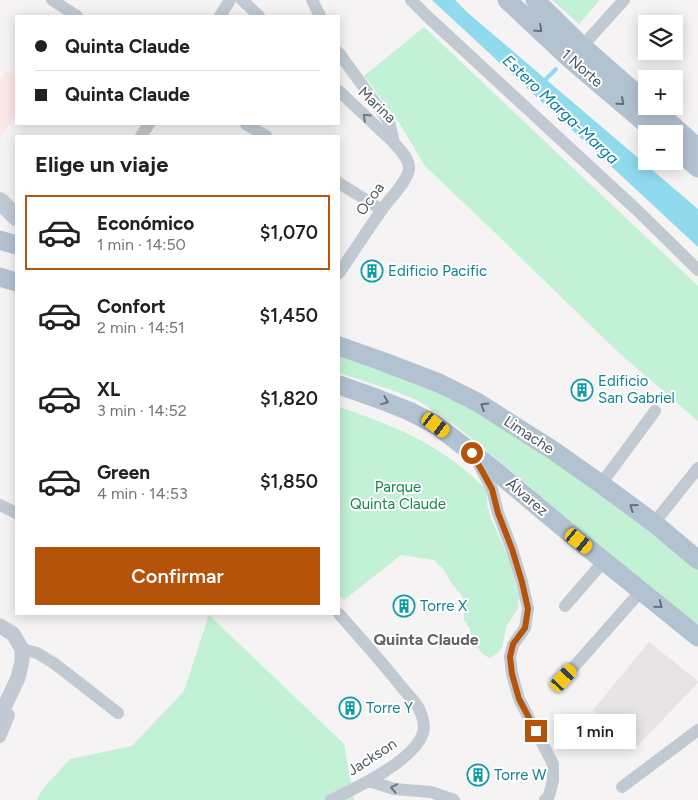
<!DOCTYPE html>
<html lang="es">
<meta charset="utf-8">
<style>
body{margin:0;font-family:Figtree,sans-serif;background:#f6f6f6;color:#202124;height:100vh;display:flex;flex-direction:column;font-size:19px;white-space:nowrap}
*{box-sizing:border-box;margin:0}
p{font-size:16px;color:#757577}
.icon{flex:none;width:28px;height:28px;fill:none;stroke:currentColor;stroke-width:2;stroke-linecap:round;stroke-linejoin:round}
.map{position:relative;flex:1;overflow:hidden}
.sheet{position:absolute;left:15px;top:135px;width:325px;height:480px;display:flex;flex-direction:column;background:#fff;border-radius:0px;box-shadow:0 2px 12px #0003}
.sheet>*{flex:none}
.banner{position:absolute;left:15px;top:15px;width:325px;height:110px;border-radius:0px;box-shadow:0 2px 12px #0003;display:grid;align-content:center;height:110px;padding:0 20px;background:#fff}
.tools{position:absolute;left:638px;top:15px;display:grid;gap:10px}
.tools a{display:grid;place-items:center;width:45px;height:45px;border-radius:0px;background:#fff;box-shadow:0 2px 12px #0003;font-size:25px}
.end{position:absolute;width:22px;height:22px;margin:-11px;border:6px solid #b45309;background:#fff;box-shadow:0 0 0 2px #fff}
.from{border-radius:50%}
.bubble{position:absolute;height:35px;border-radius:0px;background:#fff;box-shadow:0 2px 12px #0003;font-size:16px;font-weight:600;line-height:35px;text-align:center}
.car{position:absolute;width:15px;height:30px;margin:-15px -8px;border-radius:6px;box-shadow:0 0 4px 1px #0007;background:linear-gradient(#f5c518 24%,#345 0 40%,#f5c518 0 76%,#345 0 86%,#f5c518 0)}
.banner b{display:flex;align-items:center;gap:18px;height:48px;font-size:19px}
.banner b+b{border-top:1px solid #e0e0e0}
.banner i{width:12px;height:12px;background:#202124}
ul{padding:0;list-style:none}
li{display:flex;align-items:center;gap:15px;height:75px;margin:0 10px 8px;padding:0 10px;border:2px solid transparent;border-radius:0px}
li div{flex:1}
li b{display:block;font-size:19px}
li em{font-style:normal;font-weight:600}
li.active{border-color:#b45309}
li>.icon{width:45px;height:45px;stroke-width:1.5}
h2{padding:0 20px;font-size:22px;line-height:60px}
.button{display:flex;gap:10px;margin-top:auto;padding:10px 20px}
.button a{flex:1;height:58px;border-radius:0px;background:#b45309;color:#fff;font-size:20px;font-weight:600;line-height:58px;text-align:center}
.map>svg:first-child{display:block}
.education{fill:#e6e4e5}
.medical{fill:#fce8e6}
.green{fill:#c3f1d5}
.water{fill:#90daee}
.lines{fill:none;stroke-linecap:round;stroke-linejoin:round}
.stream{stroke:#90daee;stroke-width:4}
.minor{stroke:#c1cad2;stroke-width:12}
.tertiary{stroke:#c1cad2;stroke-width:15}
.secondary{stroke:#c1cbd6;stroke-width:18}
.primary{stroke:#b3c2d1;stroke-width:19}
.oneway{stroke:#64717d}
.oneway2{stroke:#6e7983}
.route{stroke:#b45309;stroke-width:6}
.labels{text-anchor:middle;stroke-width:4;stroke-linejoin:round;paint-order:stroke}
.street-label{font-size:15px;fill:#4a5661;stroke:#fff}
.culture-label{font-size:15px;fill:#0d838f;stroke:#fff;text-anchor:start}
.park-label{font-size:15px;fill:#17864f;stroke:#fff}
.water-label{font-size:16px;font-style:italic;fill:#0c7c9b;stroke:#fff}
.neighbourhood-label{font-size:16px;font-weight:bold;fill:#5f6368;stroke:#fff}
</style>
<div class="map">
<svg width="698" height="800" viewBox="0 0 698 800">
<rect width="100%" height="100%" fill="#f5f3f3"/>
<path class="education" d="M649,642L698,681V683L637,746L593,710Z"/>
<path class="medical" d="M6,71L16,78V113L0,139V80Z"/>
<path class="green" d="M552,0H600L579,24Z
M424,27L698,286V421L618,352L489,227L425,166L400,124L364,76Z
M339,354L420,380L469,405L666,536L698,569V628L652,592L502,463L452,423L419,401L392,390L339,373Z
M339,407C381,421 420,436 456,463C467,472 478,480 487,491V504L491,519L510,560L519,598L518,608L506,627L502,648L495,655L489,658L483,654L469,639L470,629L464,620L463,597L452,584L444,570L434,560L401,555L344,600L339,594Z
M209,615L344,744L354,800H37L41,791L70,759L132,746L184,691Z"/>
<path class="water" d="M432,0H455L468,13L698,209V247Z"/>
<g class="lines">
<path class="stream" d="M544,81L556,69"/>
<path class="minor" d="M52,0L77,16
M242,0L259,16
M312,0L320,16
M411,0L428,17L639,212L698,270
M220,16L230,0
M577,52L624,0
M339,53L389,122L394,143
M339,91L394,143C400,150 410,159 409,169C407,183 388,200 381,211C366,232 353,253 339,273
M246,124L266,136
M141,136L149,124
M339,183L382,210
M476,459L492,489L498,513L512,549L522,582L528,609L525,628L513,645L510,657L512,674L519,699L553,764V780L549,796L545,800
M601,484L655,411
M0,505L16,513
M654,523L698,468
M565,606L604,561
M22,649L37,653L55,664L118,713
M564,678L641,591
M0,737L9,715
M369,781L394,789L431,792L454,800
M622,787L698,730
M331,800C356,788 414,761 423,733C425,727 423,717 420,711C417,703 409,696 404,690C383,663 361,639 339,614"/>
<path class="tertiary" d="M0,626L13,634L22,649V661L18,678L0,716"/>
<path class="secondary" d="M0,201L16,217"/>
<path class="primary" d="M507,0L570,59L658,134
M535,0L582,46L646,102
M651,106L698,148
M674,148L698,168
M0,240L16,245
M0,277L16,282
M339,346L384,362L439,383L477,402L551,449L601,484L654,523L698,560
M339,385L376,398L409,411L436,425L492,468L567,531L698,637"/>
</g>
<defs><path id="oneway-chevron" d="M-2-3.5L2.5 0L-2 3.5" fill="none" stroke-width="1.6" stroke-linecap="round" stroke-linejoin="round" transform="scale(1.25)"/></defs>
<g class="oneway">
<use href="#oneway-chevron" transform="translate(539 29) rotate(43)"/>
<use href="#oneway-chevron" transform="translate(621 102) rotate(41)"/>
<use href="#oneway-chevron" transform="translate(385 401) rotate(22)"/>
<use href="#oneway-chevron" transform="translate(484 406) rotate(-148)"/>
<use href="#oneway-chevron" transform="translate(633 507) rotate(-144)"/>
<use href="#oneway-chevron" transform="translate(659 605) rotate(39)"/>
</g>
<g class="oneway2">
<use href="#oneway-chevron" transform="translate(366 117) rotate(-137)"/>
<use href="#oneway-chevron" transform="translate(394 788) rotate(-169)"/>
</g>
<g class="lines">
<path class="route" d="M472,453L492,489L498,513L512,549L522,582L528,609L525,628L513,644L510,657L512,674L519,699L536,731"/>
</g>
<defs>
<g id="building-ring" transform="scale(1.125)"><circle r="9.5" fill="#fff" stroke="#0f9aa8" stroke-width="1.5"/><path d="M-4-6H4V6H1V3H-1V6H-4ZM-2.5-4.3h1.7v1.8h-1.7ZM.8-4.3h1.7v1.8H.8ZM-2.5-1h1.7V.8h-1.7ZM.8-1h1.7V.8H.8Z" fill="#0f9aa8"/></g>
</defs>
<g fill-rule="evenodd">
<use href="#building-ring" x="372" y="271"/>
<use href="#building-ring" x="582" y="390"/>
<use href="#building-ring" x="404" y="606"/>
<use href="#building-ring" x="350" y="708"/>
<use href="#building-ring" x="478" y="775"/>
</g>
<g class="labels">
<g class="street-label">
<text transform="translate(582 68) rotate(41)" y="5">1 Norte</text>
<text transform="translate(377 105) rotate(43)" y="5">Marina</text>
<text transform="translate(370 199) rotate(-54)" y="5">Ocoa</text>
<text transform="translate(529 435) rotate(33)" y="5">Limache</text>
<text transform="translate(527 497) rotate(40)" y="5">Álvarez</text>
<text transform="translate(372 757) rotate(-33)" y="5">Jackson</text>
</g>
<g class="culture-label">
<text x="388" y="276">Edificio Pacific</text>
<text x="598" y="386">Edificio<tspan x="598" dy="17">San Gabriel</tspan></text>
<text x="420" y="611">Torre X</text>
<text x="366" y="713">Torre Y</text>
<text x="494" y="780">Torre W</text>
</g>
<g class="park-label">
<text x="398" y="492">Parque<tspan x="398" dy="17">Quinta Claude</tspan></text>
</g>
<g class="water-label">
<text transform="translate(561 109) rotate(43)" y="6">Estero Marga-Marga</text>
</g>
<g class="neighbourhood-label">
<text x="426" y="645">Quinta Claude</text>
</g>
</g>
</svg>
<div class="tools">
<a><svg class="icon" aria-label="layers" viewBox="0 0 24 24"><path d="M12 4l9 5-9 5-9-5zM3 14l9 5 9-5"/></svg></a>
<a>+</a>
<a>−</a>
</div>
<i class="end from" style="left:472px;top:453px"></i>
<i class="end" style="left:536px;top:731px"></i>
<div class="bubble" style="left:554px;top:714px;width:82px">1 min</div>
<i class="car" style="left:436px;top:425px;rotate:127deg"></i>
<i class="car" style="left:579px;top:541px;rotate:129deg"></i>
<i class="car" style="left:564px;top:678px;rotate:42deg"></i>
<div class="banner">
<b><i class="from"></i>Quinta Claude</b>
<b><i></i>Quinta Claude</b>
</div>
<section class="sheet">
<h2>Elige un viaje</h2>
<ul>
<li class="active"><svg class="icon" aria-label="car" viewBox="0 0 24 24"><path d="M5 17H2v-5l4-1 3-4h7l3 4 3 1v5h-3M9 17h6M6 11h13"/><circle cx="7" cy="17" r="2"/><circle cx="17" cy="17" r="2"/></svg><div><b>Económico</b><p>1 min · 14:50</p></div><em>$1,070</em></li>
<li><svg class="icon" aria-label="car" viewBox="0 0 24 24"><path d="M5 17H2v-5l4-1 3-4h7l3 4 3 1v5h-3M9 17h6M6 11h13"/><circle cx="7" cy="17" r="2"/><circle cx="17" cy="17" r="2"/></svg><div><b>Confort</b><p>2 min · 14:51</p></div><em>$1,450</em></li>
<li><svg class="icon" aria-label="car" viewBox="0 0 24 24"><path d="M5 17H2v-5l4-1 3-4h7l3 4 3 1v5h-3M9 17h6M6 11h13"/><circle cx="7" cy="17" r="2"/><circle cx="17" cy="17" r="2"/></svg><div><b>XL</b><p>3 min · 14:52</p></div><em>$1,820</em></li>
<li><svg class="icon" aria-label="car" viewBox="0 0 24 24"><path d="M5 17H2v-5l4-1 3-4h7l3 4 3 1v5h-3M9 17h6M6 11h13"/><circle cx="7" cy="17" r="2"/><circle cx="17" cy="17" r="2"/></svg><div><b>Green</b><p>4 min · 14:53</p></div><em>$1,850</em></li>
</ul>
<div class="button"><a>Confirmar</a></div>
</section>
</div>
